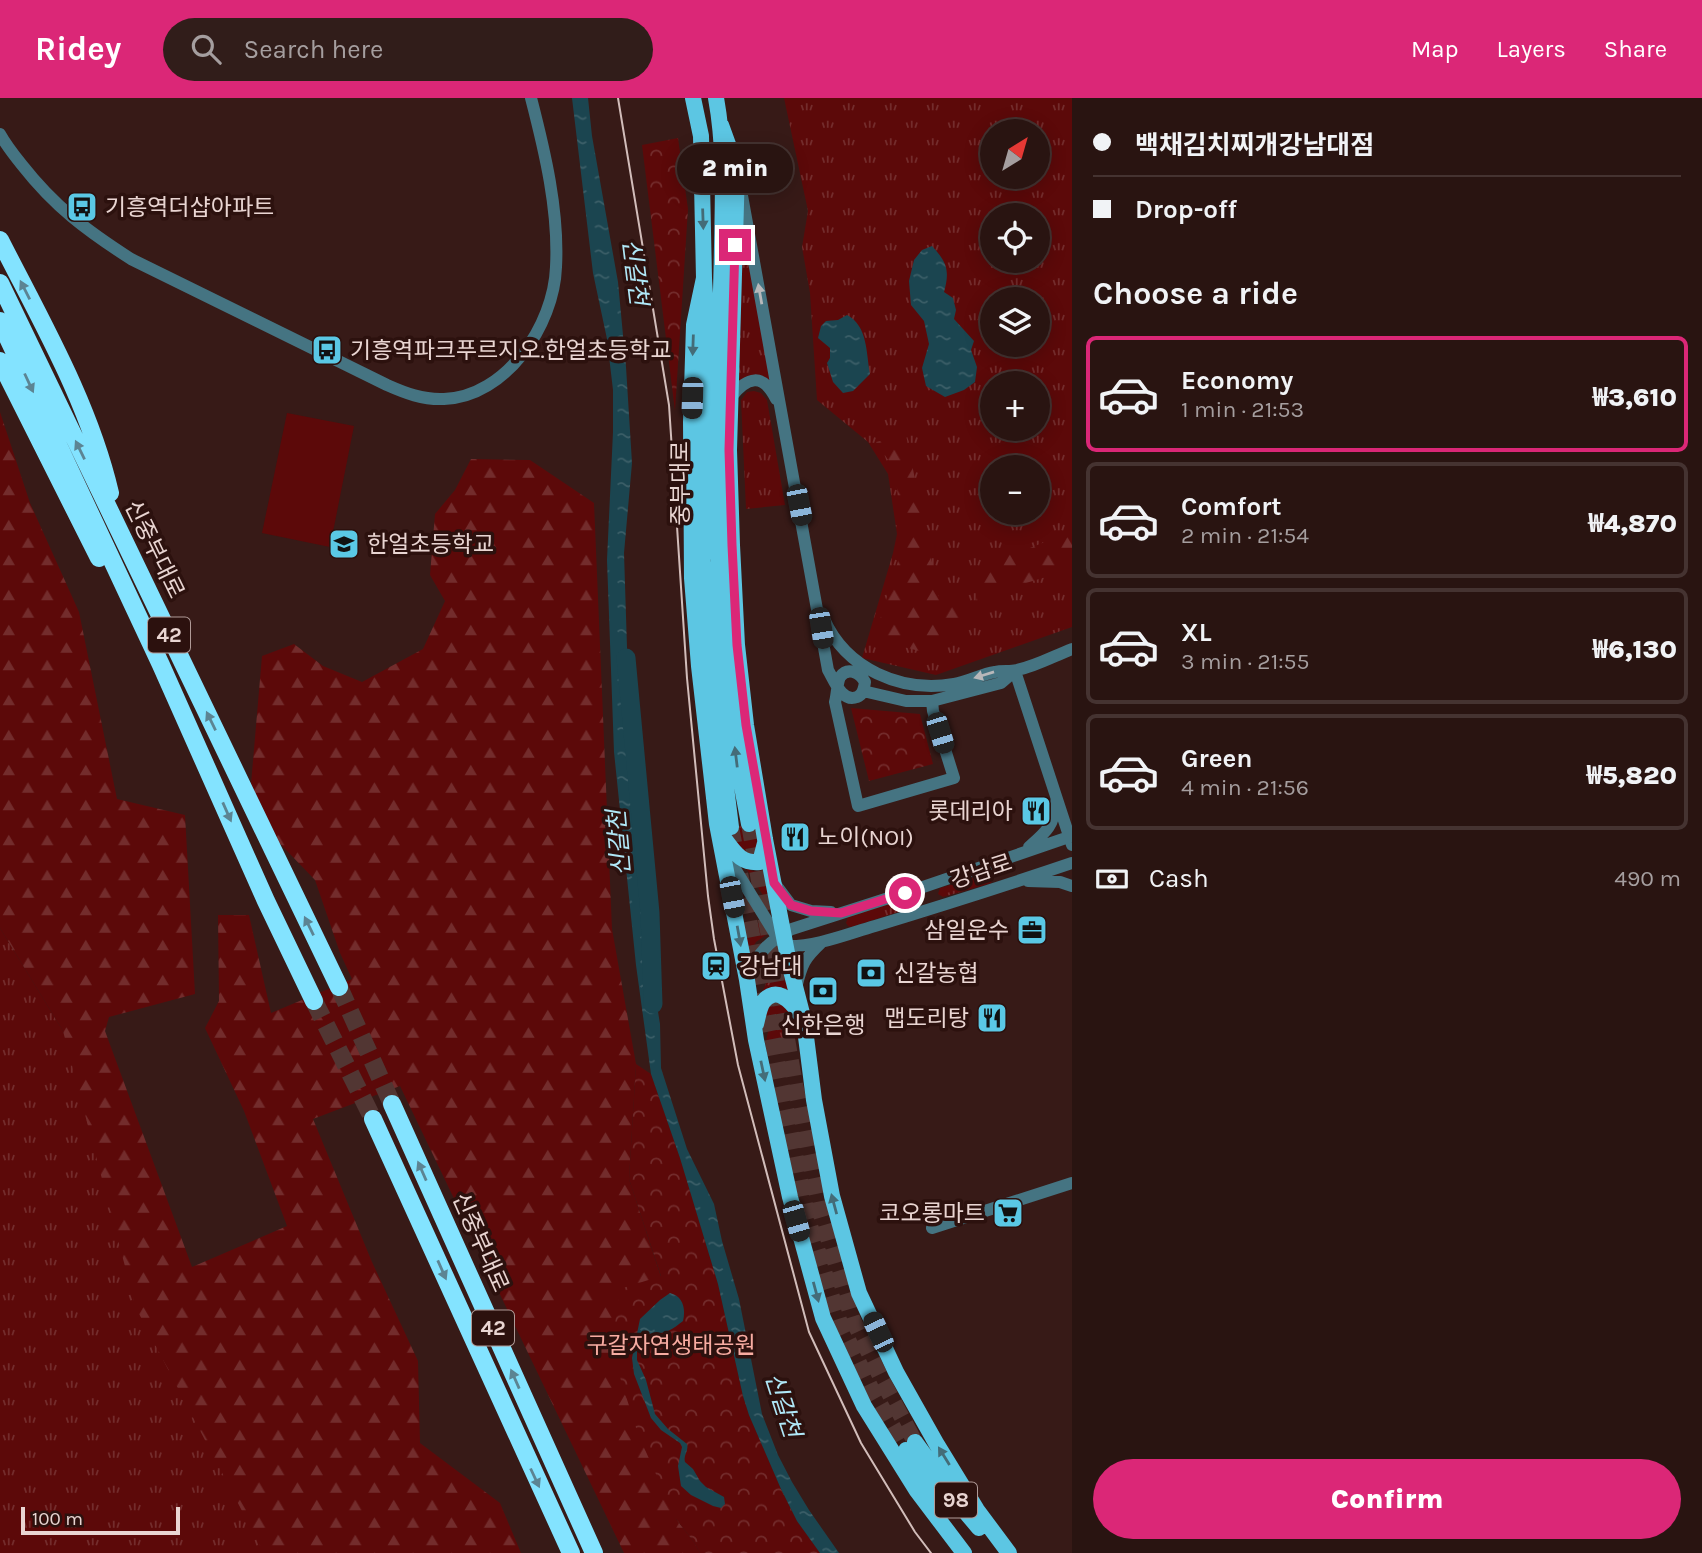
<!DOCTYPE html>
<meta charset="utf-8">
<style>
body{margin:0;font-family:Karla,"Noto Sans KR",sans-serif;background:#311d1a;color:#f1f3f6;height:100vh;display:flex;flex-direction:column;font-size:26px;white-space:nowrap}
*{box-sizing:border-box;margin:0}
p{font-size:23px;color:#a59e9f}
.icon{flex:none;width:38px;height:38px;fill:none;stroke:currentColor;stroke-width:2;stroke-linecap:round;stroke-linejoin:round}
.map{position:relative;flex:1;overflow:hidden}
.details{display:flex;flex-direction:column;background:#291411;width:630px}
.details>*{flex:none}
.banner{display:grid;align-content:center;height:154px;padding:0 21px;background:#291411}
.needle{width:46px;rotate:37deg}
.tools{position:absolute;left:980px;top:21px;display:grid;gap:14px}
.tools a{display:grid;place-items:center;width:70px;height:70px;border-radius:50%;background:#291411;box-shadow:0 4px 18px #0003,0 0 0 2px #453331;font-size:35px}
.scale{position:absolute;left:21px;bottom:18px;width:159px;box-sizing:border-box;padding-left:7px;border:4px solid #e9d5d2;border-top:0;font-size:19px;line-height:24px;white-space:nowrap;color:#e9d5d2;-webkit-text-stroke:5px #2c110e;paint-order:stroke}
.end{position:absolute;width:32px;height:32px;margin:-16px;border:9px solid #db2777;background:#fff;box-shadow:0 0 0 4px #fff}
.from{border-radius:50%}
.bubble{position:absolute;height:49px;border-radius:24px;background:#291411;box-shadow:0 4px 18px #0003,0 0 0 2px #453331;font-size:23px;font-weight:800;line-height:49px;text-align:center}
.car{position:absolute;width:21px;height:42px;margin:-21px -10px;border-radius:9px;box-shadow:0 0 5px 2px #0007;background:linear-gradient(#222 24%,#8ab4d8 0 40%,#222 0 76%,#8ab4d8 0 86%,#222 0)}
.banner b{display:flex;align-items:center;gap:24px;height:66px;font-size:26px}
.banner b+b{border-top:2px solid #453331}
.banner i{width:18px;height:18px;background:#f1f3f6}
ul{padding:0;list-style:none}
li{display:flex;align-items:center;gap:21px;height:116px;margin:0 14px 10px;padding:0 7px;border:4px solid #453331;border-radius:10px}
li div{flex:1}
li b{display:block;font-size:26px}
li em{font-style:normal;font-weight:800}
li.on{border-color:#db2777}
li>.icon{width:63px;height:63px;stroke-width:1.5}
h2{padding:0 21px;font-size:32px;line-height:84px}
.pay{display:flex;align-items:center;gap:18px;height:77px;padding:0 21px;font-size:26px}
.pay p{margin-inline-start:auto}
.cta{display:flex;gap:14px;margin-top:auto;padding:14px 21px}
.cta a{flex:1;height:80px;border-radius:42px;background:#db2777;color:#fff;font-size:28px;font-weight:800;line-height:80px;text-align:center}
header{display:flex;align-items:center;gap:42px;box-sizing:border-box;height:98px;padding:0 35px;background:#db2777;color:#fff}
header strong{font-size:33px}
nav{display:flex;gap:38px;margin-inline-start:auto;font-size:24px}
.search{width:490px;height:63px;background:#311d1a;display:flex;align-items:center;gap:18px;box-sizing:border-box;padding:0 24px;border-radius:38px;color:#a59e9f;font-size:26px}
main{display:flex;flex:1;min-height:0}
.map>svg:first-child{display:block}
.grass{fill:url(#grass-tufts);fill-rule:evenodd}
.forest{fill:url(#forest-firs)}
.park{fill:url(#park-crowns)}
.pitch{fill:#5c0909}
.water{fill:url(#water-ripples)}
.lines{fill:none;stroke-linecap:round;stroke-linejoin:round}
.river{stroke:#1b4550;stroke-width:19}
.major-tunnel{stroke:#523633;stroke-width:16;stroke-dasharray:16 8;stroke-linecap:butt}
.highway-tunnel{stroke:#523633;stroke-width:18;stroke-dasharray:18 9;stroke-linecap:butt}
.minor{stroke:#457482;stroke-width:12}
.major{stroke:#5cc6e3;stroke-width:16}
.highway{stroke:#83e3ff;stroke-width:18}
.tram{stroke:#d2bdba;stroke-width:2}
.oneway{fill:#446c78}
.oneway2{fill:#5c8493}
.oneway3{fill:#b8b8ba}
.route{stroke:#db2777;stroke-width:9}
.labels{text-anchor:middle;stroke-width:7;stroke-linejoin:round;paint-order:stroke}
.shield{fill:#2c110e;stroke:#b09a97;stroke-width:2}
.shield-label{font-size:21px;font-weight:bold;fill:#e9d5d2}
.poi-label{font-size:23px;fill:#e9d5d2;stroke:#2c110e;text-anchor:start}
.street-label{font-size:23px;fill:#e9d5d2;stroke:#2c110e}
.park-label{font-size:23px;fill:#f8aca2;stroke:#2c110e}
.water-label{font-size:24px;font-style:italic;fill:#b0e8f8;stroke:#2c110e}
</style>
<header>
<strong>Ridey</strong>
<div class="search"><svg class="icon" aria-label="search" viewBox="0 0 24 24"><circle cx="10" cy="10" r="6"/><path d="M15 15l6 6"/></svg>Search here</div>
<nav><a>Map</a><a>Layers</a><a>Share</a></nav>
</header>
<main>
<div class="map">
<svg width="1072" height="1455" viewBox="0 0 1072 1455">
<defs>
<pattern id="grass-tufts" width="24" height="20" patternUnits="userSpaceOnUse" patternTransform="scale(1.75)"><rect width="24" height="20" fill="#5c0909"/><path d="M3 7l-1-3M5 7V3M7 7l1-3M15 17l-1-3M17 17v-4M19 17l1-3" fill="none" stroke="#732c2c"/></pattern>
<pattern id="forest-firs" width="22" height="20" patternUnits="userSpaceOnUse" patternTransform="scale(1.75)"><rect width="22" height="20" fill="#5c0909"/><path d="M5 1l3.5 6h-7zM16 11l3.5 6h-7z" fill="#732c2c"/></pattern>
<pattern id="park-crowns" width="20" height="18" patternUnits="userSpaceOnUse" patternTransform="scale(1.75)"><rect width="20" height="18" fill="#5c0909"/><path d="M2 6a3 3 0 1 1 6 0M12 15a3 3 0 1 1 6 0" fill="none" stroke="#732c2c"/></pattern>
<pattern id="water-ripples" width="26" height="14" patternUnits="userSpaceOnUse" patternTransform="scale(1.75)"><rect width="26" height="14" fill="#1b4550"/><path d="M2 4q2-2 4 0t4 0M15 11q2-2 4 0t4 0" fill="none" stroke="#3c5f68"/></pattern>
</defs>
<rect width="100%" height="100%" fill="#371a17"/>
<path class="grass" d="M784,0H1072V529L936,577L862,560L893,455L897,436L888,376L868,344L817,302L810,195L802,149L808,113ZM992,33H1038V79H992ZM992,117H1038V163H992ZM992,201H1038V247H992ZM992,285H1038V331H992ZM992,369H1038V415H992Z
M740,106L775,293L765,281L737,285Z
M754,293L761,295L767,302L785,407L746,411L741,302L747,294Z
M760,724V749L756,756C739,757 734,744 728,731Z
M746,770C753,774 757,775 764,771L775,806L769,807Z
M987,776L993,779L991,785L943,799L938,796L940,790Z
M914,798L919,799L921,802L920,805L917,808L851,829L848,828L846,825L848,819Z
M760,825L766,837L756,844L749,856L744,828Z
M0,830L63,933L273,1455H0Z
M786,870L793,902L760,899L771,874Z
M778,904L788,910L801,940L766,947C766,942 767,938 768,934C768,920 758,911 778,904Z"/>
<path class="forest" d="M0,314L30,405L79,514L117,701L185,717L195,896L109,919L105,933L192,1169L287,1128L244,1013L205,930L219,903L218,817H249L271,915L352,881L340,855L315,782L264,729L251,686L262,558L294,546L323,568L362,584L423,551L445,503L430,477L435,416L455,392L471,361L530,362L594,405L612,831L636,966L629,1081L661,1179L676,1421L694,1444L700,1455H624L400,988L313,1021L372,1164L418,1263L420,1345L500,1405L521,1455H264L136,1210L63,933L0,830Z
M906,337L940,504L978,518L938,558L874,541L903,447L895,372L876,344Z
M1072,433V471L1026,485L976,504L984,451L1030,450Z"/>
<path class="park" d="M678,40L688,111L675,313L642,47Z
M851,610L920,616L933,666L869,683Z
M636,966L651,976L680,1060L718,1186L743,1298L749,1317L781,1391L797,1423L820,1455H700L694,1444L676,1421L638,1336L611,1251L620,1191L661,1178L629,1081Z"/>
<path class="pitch" d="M287,315L354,328L330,449L262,435Z"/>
<path class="water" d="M572,0H588L592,38L618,184L626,269L632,365L624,455L632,707L650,865L660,926L661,970L687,1051L714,1106L722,1143L739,1201L762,1316L778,1357L792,1384L809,1412L839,1455H820L797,1423L781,1391L749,1317L743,1298L718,1186L680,1060L651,976L636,867L614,654L607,462L613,334V292L607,241L593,175Z
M932,148C947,164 950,173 944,194L953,200L956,212L954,221L974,243L971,252L977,269L975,284L964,292L945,299L926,288L922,270L929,246L924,223L911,207L909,183L914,162L922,152Z
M847,217C868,228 866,255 870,276L853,293L843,295L833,284L827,265L830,260V250L818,240L821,228L826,223L838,222Z
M670,1195C683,1198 686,1211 683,1223C679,1226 673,1231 668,1233C660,1237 653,1233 645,1238L637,1254V1262L646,1282L655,1316L668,1331L687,1346C689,1353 683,1357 685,1364L693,1371L700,1383L706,1389L724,1399L725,1406L721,1410L713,1408L691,1397L681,1388L678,1368L682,1349L680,1345L661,1332L651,1320L634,1276L632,1260L640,1221L660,1202Z"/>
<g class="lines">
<path class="river" d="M626,560L650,815L653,906"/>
<path class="major-tunnel" d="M749,726L795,986L821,1117L852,1220L882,1282L915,1344
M731,729L807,1118L840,1225L871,1290L906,1352"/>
<path class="highway-tunnel" d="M339,889L392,1006
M314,903L373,1021"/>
<path class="minor" d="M0,36C6,47 14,57 22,67C55,109 86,132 131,161L387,287C405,295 423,302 444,301C506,299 554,227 556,169C559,113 545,54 531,0
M741,92L828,572C834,582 842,605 857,599C863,597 864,591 865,584C860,575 848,568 840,579C837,585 837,597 835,604L858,708L954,680L933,613L932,603
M731,299C747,279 763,274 776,301
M824,521C846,571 901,595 954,586C968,584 981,576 995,574C1002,572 1010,574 1017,572C1036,568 1054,558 1072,551
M1015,573L1072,747
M863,593L906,603H932L1001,585L1015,573
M1029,749C1046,734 1054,728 1056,704
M727,751L732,766L777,839L786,848C816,849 847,836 875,828C941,808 1007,787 1072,765
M1028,783L1060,784L1072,788
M776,787L791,807L811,813L831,814
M748,880C756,856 770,842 792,831L926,788L1072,738
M796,890C802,865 804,861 822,844
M932,1130L1072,1085"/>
<path class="major" d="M693,0L701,38L704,180L707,229L703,334L702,463L714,592L731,729
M716,0C725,49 723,98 722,148C721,212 718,276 717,340C714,469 724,600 749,726
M721,27L737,71L729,352L732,447L737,547L746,627L765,741L789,865L804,923L814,1002L832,1098L859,1195L896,1274L936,1345L977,1412L1009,1455
M704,180L694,227L691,324L692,480L699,568L717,726L747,882L756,942L790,1099L823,1220L864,1308L917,1393L964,1455
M723,739C734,753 740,766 760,764L765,745
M756,926C758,919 759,910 763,904C776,887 791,903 799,915
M915,1344L968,1417L979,1430
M906,1352L942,1408"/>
<path class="highway" d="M0,142C41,223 89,305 110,395
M0,185L339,889
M0,223L161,567L266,803L314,903
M0,263L99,460
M392,1006L594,1455
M373,1021L571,1455"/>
<path class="tram" d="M618,0L669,307L687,580L708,798L714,841L738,967L809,1234L861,1345L915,1434L931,1455"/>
</g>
<defs><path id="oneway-solid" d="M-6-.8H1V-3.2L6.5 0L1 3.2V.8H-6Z" transform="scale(1.75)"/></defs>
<g class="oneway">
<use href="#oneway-solid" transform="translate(703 121) rotate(88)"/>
<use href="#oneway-solid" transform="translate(693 247) rotate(92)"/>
<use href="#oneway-solid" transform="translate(736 659) rotate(-97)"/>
<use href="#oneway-solid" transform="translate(739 838) rotate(80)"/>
<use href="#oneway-solid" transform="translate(763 973) rotate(78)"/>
<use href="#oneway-solid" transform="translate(834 1106) rotate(-105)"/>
<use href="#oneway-solid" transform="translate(816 1194) rotate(75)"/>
<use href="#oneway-solid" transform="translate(944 1358) rotate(-122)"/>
</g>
<g class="oneway2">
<use href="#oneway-solid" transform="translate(25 192) rotate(-117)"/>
<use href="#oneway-solid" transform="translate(29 285) rotate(65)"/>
<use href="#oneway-solid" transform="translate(80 352) rotate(-116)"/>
<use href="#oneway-solid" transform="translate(211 623) rotate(-116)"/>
<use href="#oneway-solid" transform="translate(227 714) rotate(66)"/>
<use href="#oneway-solid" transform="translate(309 828) rotate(-116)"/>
<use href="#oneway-solid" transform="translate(422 1073) rotate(-114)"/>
<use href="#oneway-solid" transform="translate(442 1172) rotate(66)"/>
<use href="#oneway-solid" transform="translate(515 1281) rotate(-114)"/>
<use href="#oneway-solid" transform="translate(535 1380) rotate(65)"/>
</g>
<g class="oneway3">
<use href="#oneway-solid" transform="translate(760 196) rotate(-100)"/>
<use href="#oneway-solid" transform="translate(984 577) rotate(163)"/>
</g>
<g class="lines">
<path class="route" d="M735,147L729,352L732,447L737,547L746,627L774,785L791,807L811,813L841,815L905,795"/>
</g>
<defs>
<g id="bus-square" transform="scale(1.575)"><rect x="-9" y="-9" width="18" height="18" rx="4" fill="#5ac8e5" stroke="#2c110e"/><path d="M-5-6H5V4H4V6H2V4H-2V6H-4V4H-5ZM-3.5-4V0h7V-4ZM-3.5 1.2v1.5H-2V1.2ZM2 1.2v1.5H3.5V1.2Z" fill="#111"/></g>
<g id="school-square" transform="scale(1.575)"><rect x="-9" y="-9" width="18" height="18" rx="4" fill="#5ac8e5" stroke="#2c110e"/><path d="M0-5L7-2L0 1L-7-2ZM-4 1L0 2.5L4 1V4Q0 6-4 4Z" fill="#111"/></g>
<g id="restaurant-square" transform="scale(1.575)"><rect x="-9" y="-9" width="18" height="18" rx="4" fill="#5ac8e5" stroke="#2c110e"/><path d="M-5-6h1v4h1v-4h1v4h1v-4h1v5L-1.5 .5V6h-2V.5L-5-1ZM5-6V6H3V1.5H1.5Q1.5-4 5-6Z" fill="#111"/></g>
<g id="office-square" transform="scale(1.575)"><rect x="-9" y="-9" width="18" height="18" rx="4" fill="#5ac8e5" stroke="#2c110e"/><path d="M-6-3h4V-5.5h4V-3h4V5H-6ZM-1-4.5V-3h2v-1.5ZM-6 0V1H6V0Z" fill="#111"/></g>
<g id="station-square" transform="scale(1.575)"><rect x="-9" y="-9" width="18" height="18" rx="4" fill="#5ac8e5" stroke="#2c110e"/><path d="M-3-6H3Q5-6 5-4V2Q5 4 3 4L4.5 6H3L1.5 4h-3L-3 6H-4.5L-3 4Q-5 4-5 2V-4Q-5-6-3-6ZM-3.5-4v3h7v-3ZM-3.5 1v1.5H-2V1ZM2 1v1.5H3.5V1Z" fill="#111"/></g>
<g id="bank-square" transform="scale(1.575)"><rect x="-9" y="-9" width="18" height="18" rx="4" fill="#5ac8e5" stroke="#2c110e"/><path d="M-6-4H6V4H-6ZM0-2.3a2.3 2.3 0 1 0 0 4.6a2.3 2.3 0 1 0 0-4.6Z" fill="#111"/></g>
<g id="supermarket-square" transform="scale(1.575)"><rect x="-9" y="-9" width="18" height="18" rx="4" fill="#5ac8e5" stroke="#2c110e"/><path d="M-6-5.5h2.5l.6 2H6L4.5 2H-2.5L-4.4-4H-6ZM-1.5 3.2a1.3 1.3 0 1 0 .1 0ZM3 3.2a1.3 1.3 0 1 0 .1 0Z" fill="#111"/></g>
</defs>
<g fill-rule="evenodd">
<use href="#bus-square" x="82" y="109"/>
<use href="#bus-square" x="327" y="252"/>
<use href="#school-square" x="344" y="446"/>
<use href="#restaurant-square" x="1036" y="713"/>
<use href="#restaurant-square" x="795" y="739"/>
<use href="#office-square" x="1032" y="832"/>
<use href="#station-square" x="716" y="868"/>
<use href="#bank-square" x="871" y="875"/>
<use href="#bank-square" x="823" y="893"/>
<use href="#restaurant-square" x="992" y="920"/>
<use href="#supermarket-square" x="1008" y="1115"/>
</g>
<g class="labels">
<g class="shield">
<rect x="148" y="519.5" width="42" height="35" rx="5"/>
<rect x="472" y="1212.5" width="42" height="35" rx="5"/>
<rect x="935" y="1384.5" width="42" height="35" rx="5"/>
</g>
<g class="shield-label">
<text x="169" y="544">42</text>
<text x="493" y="1237">42</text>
<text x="956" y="1409">98</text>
</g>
<g class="poi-label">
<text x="105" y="117">기흥역더샵아파트</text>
<text x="350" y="260">기흥역파크푸르지오.한얼초등학교</text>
<text x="367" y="454">한얼초등학교</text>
<text x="1013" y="721" text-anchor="end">롯데리아</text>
<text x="818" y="747">노이(NOI)</text>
<text x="1009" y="840" text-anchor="end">삼일운수</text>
<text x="739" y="876">강남대</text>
<text x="894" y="883">신갈농협</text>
<text x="969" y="928" text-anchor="end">맵도리탕</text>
<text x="823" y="935" text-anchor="middle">신한은행</text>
<text x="985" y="1123" text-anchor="end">코오롱마트</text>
</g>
<g class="street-label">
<text transform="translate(680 385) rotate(-90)" y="8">중부대로</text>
<text transform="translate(155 451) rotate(64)" y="8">신중부대로</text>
<text transform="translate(981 773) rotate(-18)" y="8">강남로</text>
<text transform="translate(481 1144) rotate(66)" y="8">신중부대로</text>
</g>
<g class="park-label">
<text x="671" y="1255">구갈자연생태공원</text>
</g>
<g class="water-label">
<text transform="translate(635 174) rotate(83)" y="8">신갈천</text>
<text transform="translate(619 745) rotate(-95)" y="8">신갈천</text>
<text transform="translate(783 1307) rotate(72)" y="8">신갈천</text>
</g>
</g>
</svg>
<div class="tools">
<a><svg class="needle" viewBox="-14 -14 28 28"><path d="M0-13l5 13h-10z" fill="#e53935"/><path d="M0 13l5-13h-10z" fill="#a59e9f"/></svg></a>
<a><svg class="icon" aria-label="locate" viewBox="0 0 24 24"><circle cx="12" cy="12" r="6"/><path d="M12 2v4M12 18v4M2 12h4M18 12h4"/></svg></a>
<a><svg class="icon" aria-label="layers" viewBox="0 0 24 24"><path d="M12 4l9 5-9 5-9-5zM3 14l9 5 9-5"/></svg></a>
<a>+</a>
<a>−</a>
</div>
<div class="scale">100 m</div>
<i class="end from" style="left:905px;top:795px"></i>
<i class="end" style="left:735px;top:147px"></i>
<div class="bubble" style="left:677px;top:46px;width:116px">2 min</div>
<i class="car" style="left:692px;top:300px;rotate:182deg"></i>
<i class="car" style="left:799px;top:407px;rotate:169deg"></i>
<i class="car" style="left:821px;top:530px;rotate:171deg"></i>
<i class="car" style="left:940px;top:635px;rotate:163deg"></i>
<i class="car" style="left:732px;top:799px;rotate:169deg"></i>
<i class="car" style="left:796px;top:1123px;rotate:164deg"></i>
<i class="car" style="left:878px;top:1234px;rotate:335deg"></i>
</div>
<section class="details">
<div class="banner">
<b><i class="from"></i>백채김치찌개강남대점</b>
<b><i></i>Drop-off</b>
</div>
<h2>Choose a ride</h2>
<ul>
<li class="on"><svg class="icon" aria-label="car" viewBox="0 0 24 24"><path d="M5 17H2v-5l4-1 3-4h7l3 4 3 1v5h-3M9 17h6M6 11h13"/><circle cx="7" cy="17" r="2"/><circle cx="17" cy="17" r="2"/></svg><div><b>Economy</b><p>1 min · 21:53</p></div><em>₩3,610</em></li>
<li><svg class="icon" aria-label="car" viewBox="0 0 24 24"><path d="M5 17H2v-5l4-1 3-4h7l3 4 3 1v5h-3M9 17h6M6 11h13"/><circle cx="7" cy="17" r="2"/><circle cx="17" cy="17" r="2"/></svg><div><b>Comfort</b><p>2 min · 21:54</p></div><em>₩4,870</em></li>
<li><svg class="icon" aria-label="car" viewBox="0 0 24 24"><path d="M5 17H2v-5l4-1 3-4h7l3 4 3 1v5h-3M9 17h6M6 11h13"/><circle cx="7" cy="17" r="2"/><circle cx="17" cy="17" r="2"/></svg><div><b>XL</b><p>3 min · 21:55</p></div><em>₩6,130</em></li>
<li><svg class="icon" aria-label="car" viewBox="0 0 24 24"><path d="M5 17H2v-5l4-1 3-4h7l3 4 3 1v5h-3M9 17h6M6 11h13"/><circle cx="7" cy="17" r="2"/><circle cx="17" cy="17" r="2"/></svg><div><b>Green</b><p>4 min · 21:56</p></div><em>₩5,820</em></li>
</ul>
<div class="pay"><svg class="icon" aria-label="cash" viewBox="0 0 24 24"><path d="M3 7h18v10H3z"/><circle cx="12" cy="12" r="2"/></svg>Cash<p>490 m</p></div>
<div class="cta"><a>Confirm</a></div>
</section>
</main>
